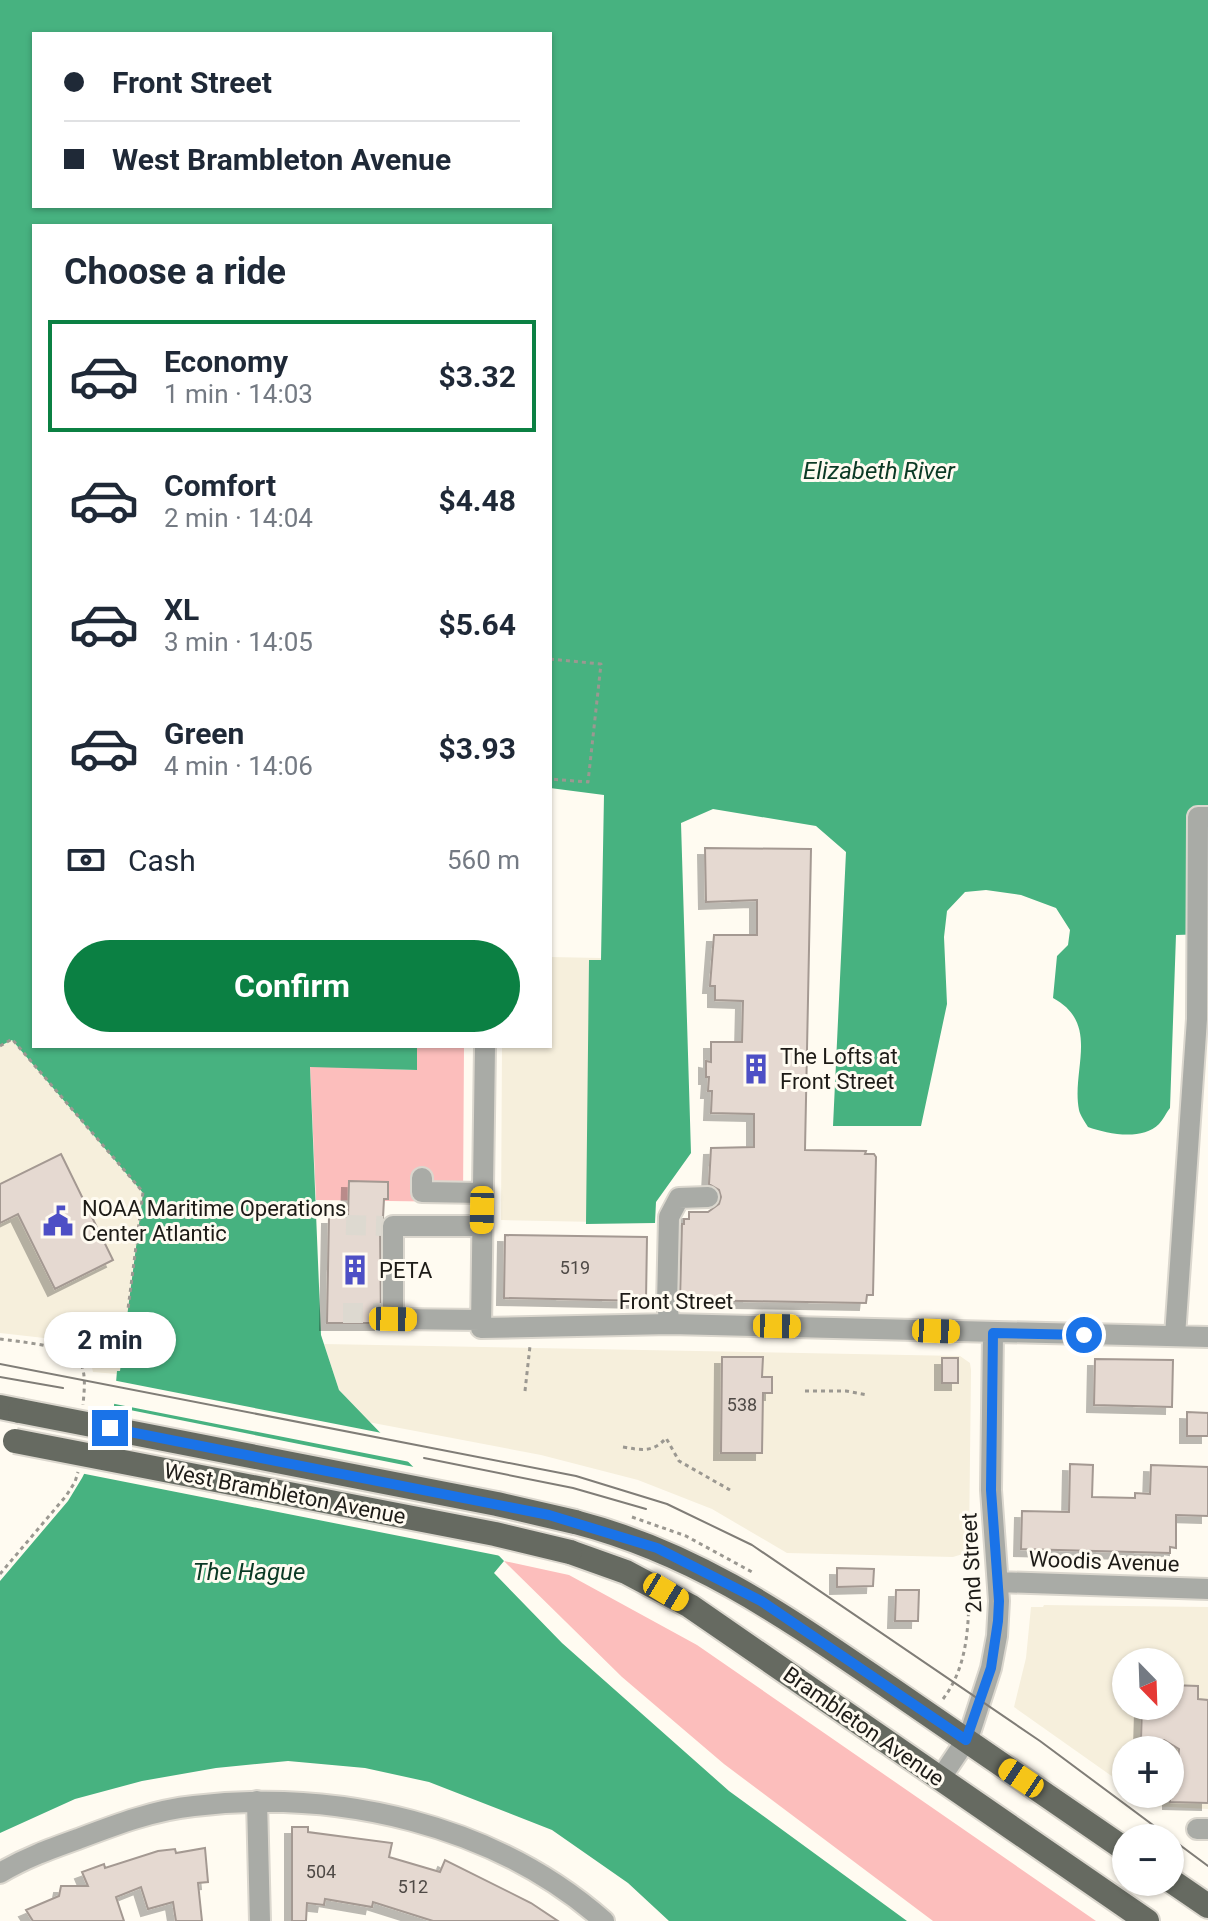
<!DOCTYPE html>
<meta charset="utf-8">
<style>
body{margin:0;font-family:Roboto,sans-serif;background:#f2f2f3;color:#1f2937;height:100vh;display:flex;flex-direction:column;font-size:30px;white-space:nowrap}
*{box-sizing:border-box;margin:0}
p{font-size:26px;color:#747a83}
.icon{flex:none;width:44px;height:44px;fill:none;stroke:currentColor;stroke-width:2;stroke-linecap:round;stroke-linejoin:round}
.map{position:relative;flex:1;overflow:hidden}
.side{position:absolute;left:32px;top:224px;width:520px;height:824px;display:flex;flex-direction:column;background:#fff;border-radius:0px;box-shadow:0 2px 6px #0004}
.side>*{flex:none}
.guide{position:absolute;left:32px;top:32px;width:520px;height:176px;border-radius:0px;box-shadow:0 2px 6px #0004;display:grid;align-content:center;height:176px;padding:0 32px;background:#fff}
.needle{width:52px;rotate:157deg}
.tools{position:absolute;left:1112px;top:1648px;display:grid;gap:16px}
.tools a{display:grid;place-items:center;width:72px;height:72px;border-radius:50%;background:#fff;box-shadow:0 2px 6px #0004;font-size:40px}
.end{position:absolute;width:36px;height:36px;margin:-18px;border:10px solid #1a73e8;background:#fff;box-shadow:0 0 0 4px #fff}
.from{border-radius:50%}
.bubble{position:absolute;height:56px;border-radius:28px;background:#fff;box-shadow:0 2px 6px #0004;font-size:26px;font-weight:700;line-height:56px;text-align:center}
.car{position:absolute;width:24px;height:48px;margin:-24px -12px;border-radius:10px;box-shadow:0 0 6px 2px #0007;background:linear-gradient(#f5c518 24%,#345 0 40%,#f5c518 0 76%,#345 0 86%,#f5c518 0)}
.guide b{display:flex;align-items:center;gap:28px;height:76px;font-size:30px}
.guide b+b{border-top:2px solid #e0e1e3}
.guide i{width:20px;height:20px;background:#1f2937}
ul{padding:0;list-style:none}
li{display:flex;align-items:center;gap:24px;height:112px;margin:0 16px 12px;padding:0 16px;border:4px solid transparent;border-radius:0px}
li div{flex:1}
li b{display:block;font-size:30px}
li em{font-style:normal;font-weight:700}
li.selected{border-color:#0b8043}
li>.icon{width:72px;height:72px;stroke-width:1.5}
h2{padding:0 32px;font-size:36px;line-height:96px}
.pay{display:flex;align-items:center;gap:20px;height:88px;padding:0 32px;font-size:30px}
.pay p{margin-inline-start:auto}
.primary-button{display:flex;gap:16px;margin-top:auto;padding:16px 32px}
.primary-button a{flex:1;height:92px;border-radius:48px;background:#0b8043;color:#fff;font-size:32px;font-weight:700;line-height:92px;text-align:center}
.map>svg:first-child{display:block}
.built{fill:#f6efdc;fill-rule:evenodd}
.green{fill:#fcbebc}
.water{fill:#47b280;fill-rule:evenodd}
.pier{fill:#fffbf1}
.building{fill:#e5d9d1;stroke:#a49992;stroke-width:2;filter:url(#shadow)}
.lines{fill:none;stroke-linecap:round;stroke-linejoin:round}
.minor-tunnel{stroke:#ddd9d0;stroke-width:20;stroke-dasharray:20 10;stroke-linecap:butt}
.minor-casing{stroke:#dbd7ce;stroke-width:24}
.major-casing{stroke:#dbd7ce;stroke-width:28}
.path{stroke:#9b9891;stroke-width:3;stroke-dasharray:4 4;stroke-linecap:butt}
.minor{stroke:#a9aba6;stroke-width:20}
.major{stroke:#666a61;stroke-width:24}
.tram{stroke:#807d77;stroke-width:2}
.major-bridge-casing{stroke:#dbd7ce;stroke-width:28;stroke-linecap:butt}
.major-bridge{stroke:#666a61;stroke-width:24}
.route{stroke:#1a73e8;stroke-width:10}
.labels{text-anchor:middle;stroke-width:6;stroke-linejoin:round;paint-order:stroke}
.number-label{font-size:18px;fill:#4f4a46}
.poi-label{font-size:22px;fill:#1d1b17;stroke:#fffbf1;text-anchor:start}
.street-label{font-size:22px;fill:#1d1b17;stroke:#fffbf1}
.water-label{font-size:24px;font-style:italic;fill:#0b3a25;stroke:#fffbf1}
</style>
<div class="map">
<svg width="1208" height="1921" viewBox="0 0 1208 1921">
<defs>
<filter id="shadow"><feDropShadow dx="-7" dy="7" stdDeviation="0" flood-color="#0004"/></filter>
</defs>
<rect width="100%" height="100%" fill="#fffbf1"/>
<path class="built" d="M550,957L601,958L599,1222L501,1220L502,1046H550Z
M12,1039L143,1192L120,1372L117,1374L93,1372L91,1363L85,1354L71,1346L53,1339L0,1333V1046Z
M324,1344L960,1356L970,1363L971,1370L969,1545L966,1553L953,1557L787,1553L712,1509L638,1480L541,1455L368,1422L339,1390Z
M1044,1605L1208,1607V1809L1151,1806L1135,1794H1170V1750H1126V1788L1121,1787L1113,1777L1014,1707L1026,1658L1031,1607H1043ZM1126,1662H1170V1706H1126Z"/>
<path class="green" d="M417,1046H464L463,1202L316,1200L310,1066L417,1070Z
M504,1561L569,1575L697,1645L1096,1921H933L724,1764L622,1677Z"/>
<path class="water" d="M0,0H1208V934L1176,935L1170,1108C1166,1113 1163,1120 1159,1124C1142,1141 1108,1134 1088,1127C1085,1122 1080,1115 1079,1110C1071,1070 1101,1024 1053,998L1057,956L1068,945L1070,930L1056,908L1021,895L986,890L965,892L947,911L944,937L947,1004L921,1126H833L846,852L816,826L713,809L681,823L691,1153L656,1202L655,1223L586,1224L589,960H601L604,795L550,788V226H34V1046H417V1070L310,1067L321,1335L339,1390L504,1561L494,1573L562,1643L729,1791L907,1921H669L628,1883L552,1830L429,1782L365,1768L288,1761L216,1768L142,1781L75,1799L0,1833V1581L68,1501L82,1478L113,1417L117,1371H120L143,1193L12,1040L0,1046ZM34,34H550V206H34Z"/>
<path class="pier" d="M112,1380L387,1434L415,1463L110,1403Z
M110,1406L419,1468L506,1557L80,1473L109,1415Z"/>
<path class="building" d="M705,848L811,849L805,1150L866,1151L865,1154H874L876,1157L873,1295H867L866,1303L680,1300L682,1224H684V1219H689V1212H708L719,1204L721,1197L719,1190L709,1184L711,1148L754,1147V1114L711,1113L712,1091H708L709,1077H706V1061L711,1062V1042H742L743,1001L715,1000V986H710L714,935H757V900L706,902Z
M61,1154L113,1260L55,1289L18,1214L0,1223V1184Z
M349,1181L388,1182V1199H384L383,1218L380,1226L381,1323H327L329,1217H348Z
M505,1235L647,1237L646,1301L504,1298Z
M722,1357H763L762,1377H772V1393H763L762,1453H721Z
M942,1358H958V1383H942Z
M1095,1359L1173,1360L1172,1407L1094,1405Z
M1187,1412L1208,1413V1436H1187Z
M1070,1464L1093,1465L1092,1497L1135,1498V1493L1150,1494L1151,1465L1208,1467V1516L1176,1515V1548L1170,1547V1553L1021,1549L1022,1511L1069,1512Z
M837,1568L874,1569L873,1586L837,1587Z
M896,1590H919L918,1621H895Z
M1170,1685L1198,1686V1699L1208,1700V1803L1170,1802V1771L1178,1766L1179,1749L1164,1740H1141L1142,1706H1170Z
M292,1827H308V1832L392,1843L389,1857L440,1872L445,1860L531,1903L558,1921H433L373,1902L372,1907L325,1899L324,1905L307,1903L306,1921H292Z
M205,1848L208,1882L198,1883L202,1921H176L173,1902L148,1909L141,1887L116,1897L124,1921H33L26,1910L59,1896L61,1886H88L82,1872L104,1864L105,1868L158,1851L175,1849L176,1853Z"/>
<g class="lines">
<path class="minor-tunnel" d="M346,1225L383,1226
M343,1313H382"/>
<g class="minor-casing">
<path id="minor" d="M485,1046L481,1328L670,1324L1208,1337
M422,1178V1192L483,1193
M481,1320L393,1319V1226H482
M670,1324L667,1305L669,1217L679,1198L708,1197
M1175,1336L1197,1019L1198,817H1208
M998,1582L1208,1589
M940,1779L969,1736L991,1668L997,1636L999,1601L991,1490L993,1333
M257,1801L260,1921
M1197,1829H1208
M0,1873C25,1858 50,1849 78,1839C115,1825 154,1810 194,1806C338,1789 494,1824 604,1921"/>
</g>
<g class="major-casing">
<path id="major" d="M0,1407L20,1411
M575,1522C698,1554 787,1618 890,1688C969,1742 1047,1796 1126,1850
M570,1552L626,1572L690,1606L1147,1921
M1170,1880L1208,1906"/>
</g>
<path class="path" d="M550,659L601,664L588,782L550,779
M0,1046L12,1039L143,1192L128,1309
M0,1339C19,1342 68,1345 79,1361C87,1372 84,1392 83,1405
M525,1391L530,1346
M805,1391H846L867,1395
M623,1447C641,1450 653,1453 666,1438L679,1461L730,1490
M632,1517L686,1536L752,1572
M0,1574L66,1496L75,1482L78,1472
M943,1699C965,1670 968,1636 969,1600H980"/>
<use href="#minor" class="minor"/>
<use href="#major" class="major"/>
<path class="tram" d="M0,1364L576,1476L667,1504L752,1545L1040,1741L1208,1866
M0,1377L63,1388
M424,1458L573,1488L646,1509"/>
<g class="major-bridge-casing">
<path id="major-bridge" d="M20,1411L497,1504L575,1522
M15,1441L495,1534L570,1552"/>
</g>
<use href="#major-bridge" class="major-bridge"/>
</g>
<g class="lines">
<path class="route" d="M110,1428L549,1515L657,1548L761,1601L966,1740L991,1668L998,1621L999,1601L991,1490L993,1333L1084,1335"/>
</g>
<defs>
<g id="building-bare" transform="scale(2.4)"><path d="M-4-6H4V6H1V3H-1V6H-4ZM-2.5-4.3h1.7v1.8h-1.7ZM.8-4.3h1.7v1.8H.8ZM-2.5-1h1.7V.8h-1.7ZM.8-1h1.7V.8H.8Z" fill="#4d4fc5" stroke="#fffbf1" stroke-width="2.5" paint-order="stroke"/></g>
<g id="civic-bare" transform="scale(2.4)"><path d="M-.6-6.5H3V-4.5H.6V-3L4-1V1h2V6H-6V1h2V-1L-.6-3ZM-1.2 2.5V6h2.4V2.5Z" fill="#4d4fc5" stroke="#fffbf1" stroke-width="2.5" paint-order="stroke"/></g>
</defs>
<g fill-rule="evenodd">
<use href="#building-bare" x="756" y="1069"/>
<use href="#civic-bare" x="58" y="1221"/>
<use href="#building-bare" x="355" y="1270"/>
</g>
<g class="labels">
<g class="number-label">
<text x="575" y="1274">519</text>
<text x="742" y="1411">538</text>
<text x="321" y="1878">504</text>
<text x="413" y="1893">512</text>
</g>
<g class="poi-label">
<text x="780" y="1064">The Lofts at<tspan x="780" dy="25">Front Street</tspan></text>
<text x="82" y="1216">NOAA Maritime Operations<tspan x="82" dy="25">Center Atlantic</tspan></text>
<text x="379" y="1278">PETA</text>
</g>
<g class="street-label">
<text x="676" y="1309">Front Street</text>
<text transform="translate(285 1493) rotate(11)" y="8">West Brambleton Avenue</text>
<text transform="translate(1104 1561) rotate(2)" y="8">Woodis Avenue</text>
<text transform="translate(971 1563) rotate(-93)" y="8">2nd Street</text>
<text transform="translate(864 1726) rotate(35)" y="8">Brambleton Avenue</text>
</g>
<g class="water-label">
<text x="879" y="479">Elizabeth River</text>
<text x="249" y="1580">The Hague</text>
</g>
</g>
</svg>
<div class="tools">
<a><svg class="needle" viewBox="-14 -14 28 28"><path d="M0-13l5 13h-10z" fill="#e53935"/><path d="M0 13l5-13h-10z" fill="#747a83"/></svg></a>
<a>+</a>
<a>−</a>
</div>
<i class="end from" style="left:1084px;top:1335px"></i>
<i class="end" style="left:110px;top:1428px"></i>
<div class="bubble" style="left:44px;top:1312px;width:132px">2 min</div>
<i class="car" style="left:482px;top:1210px;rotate:181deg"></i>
<i class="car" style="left:393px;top:1319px;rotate:91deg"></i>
<i class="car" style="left:777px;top:1326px;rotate:91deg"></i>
<i class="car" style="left:936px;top:1331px;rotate:92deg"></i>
<i class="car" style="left:666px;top:1592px;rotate:121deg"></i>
<i class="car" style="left:1021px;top:1778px;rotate:304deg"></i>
<div class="guide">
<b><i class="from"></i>Front Street</b>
<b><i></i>West Brambleton Avenue</b>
</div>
<section class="side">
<h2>Choose a ride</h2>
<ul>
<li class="selected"><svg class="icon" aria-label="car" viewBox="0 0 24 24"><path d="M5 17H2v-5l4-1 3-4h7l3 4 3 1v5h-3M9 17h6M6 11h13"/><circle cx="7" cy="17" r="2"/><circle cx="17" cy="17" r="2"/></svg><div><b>Economy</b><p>1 min · 14:03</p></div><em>$3.32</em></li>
<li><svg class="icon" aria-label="car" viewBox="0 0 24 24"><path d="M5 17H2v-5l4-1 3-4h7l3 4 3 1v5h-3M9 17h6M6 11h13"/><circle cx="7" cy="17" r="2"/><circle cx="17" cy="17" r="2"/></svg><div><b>Comfort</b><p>2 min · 14:04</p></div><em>$4.48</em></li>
<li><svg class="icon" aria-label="car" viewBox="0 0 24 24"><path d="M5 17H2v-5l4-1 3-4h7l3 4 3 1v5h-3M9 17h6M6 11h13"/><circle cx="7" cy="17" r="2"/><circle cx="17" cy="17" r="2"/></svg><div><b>XL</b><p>3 min · 14:05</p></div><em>$5.64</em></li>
<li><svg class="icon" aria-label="car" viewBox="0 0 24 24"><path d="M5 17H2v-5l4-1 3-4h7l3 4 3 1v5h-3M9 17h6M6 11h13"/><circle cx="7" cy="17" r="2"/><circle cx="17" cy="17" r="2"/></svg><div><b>Green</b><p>4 min · 14:06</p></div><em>$3.93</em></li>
</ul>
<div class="pay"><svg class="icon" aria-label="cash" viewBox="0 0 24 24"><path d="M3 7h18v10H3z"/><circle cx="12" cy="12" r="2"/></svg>Cash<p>560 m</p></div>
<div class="primary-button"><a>Confirm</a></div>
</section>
</div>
